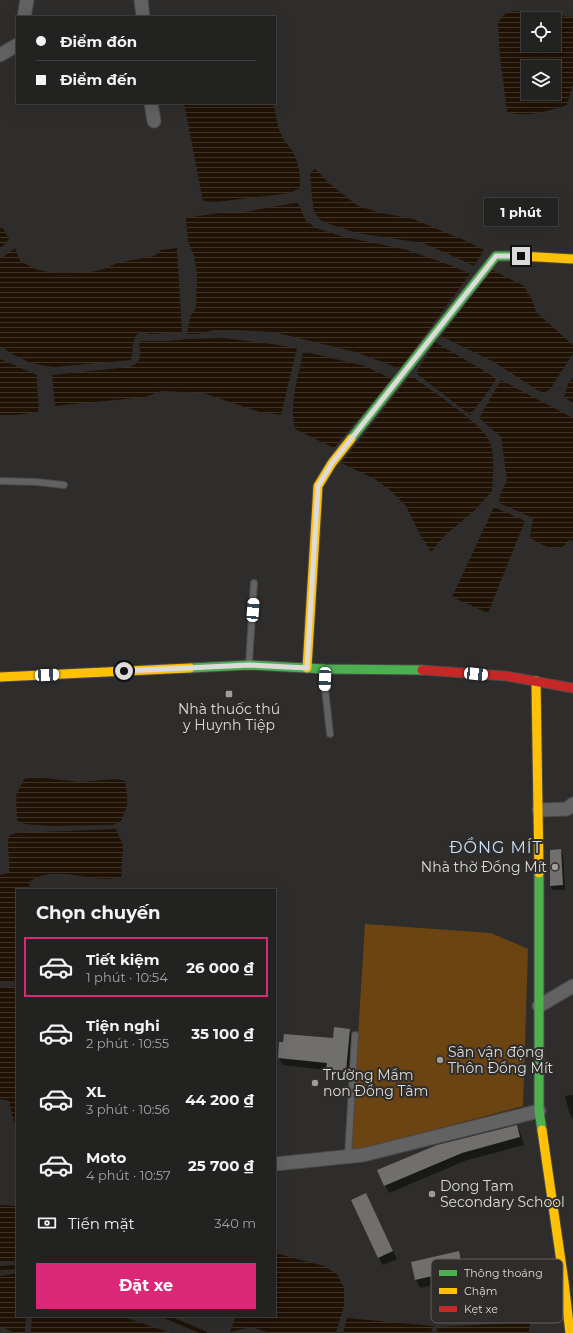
<!DOCTYPE html>
<html lang="vi">
<meta charset="utf-8">
<style>
body{margin:0;font-family:Montserrat,sans-serif;background:#2e2f2e;color:#f1f3f6;height:100vh;display:flex;flex-direction:column;font-size:15px;white-space:nowrap}
*{box-sizing:border-box;margin:0}
p{font-size:13px;color:#a2a4a5}
.icon{flex:none;width:22px;height:22px;fill:none;stroke:currentColor;stroke-width:2;stroke-linecap:round;stroke-linejoin:round}
.map{position:relative;flex:1;overflow:hidden}
.drawer{position:absolute;left:16px;top:889px;width:260px;height:428px;display:flex;flex-direction:column;background:#222221;border-radius:0px;box-shadow:0 4px 16px #0002,0 0 0 1px #3f3f3f}
.drawer>*{flex:none}
.top-card{position:absolute;left:16px;top:16px;width:260px;height:88px;border-radius:0px;box-shadow:0 4px 16px #0002,0 0 0 1px #3f3f3f;display:grid;align-content:center;height:88px;padding:0 20px;background:#222221}
.tools{position:absolute;left:521px;top:12px;display:grid;gap:8px}
.tools a{display:grid;place-items:center;width:40px;height:40px;border-radius:0px;background:#222221;box-shadow:0 4px 16px #0002,0 0 0 1px #3f3f3f;font-size:20px}
.end{position:absolute;width:18px;height:18px;margin:-9px;border:5px solid #dcdbd9;background:#111;box-shadow:0 0 0 2px #111}
.from{border-radius:50%}
.bubble{position:absolute;height:28px;border-radius:0px;background:#222221;box-shadow:0 4px 16px #0002,0 0 0 1px #3f3f3f;font-size:13px;font-weight:700;line-height:28px;text-align:center}
.car{position:absolute;width:12px;height:24px;margin:-12px -6px;border-radius:5px;box-shadow:0 0 3px 1px #0007;background:linear-gradient(#fff 24%,#345 0 40%,#fff 0 76%,#345 0 86%,#fff 0)}
.top-card b{display:flex;align-items:center;gap:14px;height:38px;font-size:15px}
.top-card b+b{border-top:1px solid #3f3f3f}
.top-card i{width:10px;height:10px;background:#f1f3f6}
ul{padding:0;list-style:none}
li{display:flex;align-items:center;gap:12px;height:60px;margin:0 8px 6px;padding:0 12px;border:2px solid transparent;border-radius:0px}
li div{flex:1}
li b{display:block;font-size:15px}
li em{font-style:normal;font-weight:700}
li.on{border-color:#db2777}
li>.icon{width:36px;height:36px;stroke-width:1.5}
h2{padding:0 20px;font-size:18px;line-height:48px}
.pay{display:flex;align-items:center;gap:10px;height:44px;padding:0 20px;font-size:15px}
.pay p{margin-inline-start:auto}
.primary-button{display:flex;gap:8px;margin-top:auto;padding:8px 20px}
.primary-button a{flex:1;height:46px;border-radius:0px;background:#db2777;color:#fff;font-size:16px;font-weight:700;line-height:46px;text-align:center}
.map>svg:first-child{display:block}
.green{fill:#6b4411}
.water{fill:url(#water-rules);fill-rule:evenodd}
.shadow{fill:#0007}
.lines{fill:none;stroke-linecap:round;stroke-linejoin:round}
.stream{stroke:#201205;stroke-width:4}
.building{fill:#706f6e}
.lane-casing{stroke:#4a4948;stroke-width:8}
.street-casing{stroke:#4a4948;stroke-width:15}
.fast-casing{stroke:#4a4948;stroke-width:11}
.slow-casing{stroke:#4a4948;stroke-width:11}
.jam-casing{stroke:#4a4948;stroke-width:11}
.lane{stroke:#636262;stroke-width:6}
.street{stroke:#636262;stroke-width:13}
.fast{stroke:#4caf50;stroke-width:9}
.slow{stroke:#ffc107;stroke-width:9}
.jam{stroke:#c62828;stroke-width:9}
.route{stroke:#dcdbd9;stroke-width:5}
.poi-dot{fill:#9f9e9c;stroke:#2f2d2b;stroke-width:1.5}
.labels{text-anchor:middle;stroke-width:4;stroke-linejoin:round;paint-order:stroke}
.poi-label{font-size:14px;fill:#dcdbd9;stroke:#2f2d2b;text-anchor:start}
.quarter-label{font-size:16px;letter-spacing:1px;fill:#cbe3fa;stroke:#2f2d2b}
.key{fill:#2f2d2b;stroke:#63615f;stroke-width:1}
.key-label{font-size:11px;fill:#dcdbd9}
</style>
<div class="map">
<svg width="573" height="1333" viewBox="0 0 573 1333">
<defs>
<pattern id="water-rules" width="6" height="5" patternUnits="userSpaceOnUse"><rect width="6" height="5" fill="#201205"/><path d="M0 2.5h6" fill="none" stroke="#403429"/></pattern>
</defs>
<rect width="100%" height="100%" fill="#2e2d2c"/>
<path class="green" d="M365,924L491,933L528,949L523,1106L358,1150L351,1151Z"/>
<path class="water" d="M517,11L571,17L573,18V84L567,105C548,111 527,118 507,112L500,57L498,22L507,12ZM528,19H554V45H528ZM528,67H554V93H528Z
M184,103H273C276,114 277,126 282,136C284,142 288,144 291,149C299,161 300,173 300,188L290,193L216,202L203,201Z
M315,169L330,184L358,206L382,213L413,219L466,241L484,250L474,266L444,252L423,243L357,233L332,225L320,220L314,212L312,197L310,173Z
M295,203H298L306,221L316,228L341,236L407,250L455,267L470,274L400,369L359,353L274,332L234,330H213L200,334H187L190,317L196,308L197,274L194,256L188,241L186,218L225,212H244Z
M0,227L3,228L9,239L0,249Z
M15,248L20,261L35,269L48,272L61,273L91,272L104,269L117,263L149,257L156,255L161,250L177,248L182,332L150,334L139,332C131,340 134,350 131,360L54,367L40,365L29,362L14,355L0,346V259Z
M492,270L524,286L533,302L536,312L573,345V354L550,389L544,393L537,390L494,362L441,336Z
M223,338L265,343L297,348L281,415L260,412L203,393L161,391L145,397L55,406L52,375L129,367C142,362 141,356 139,344L142,341H168L189,339Z
M435,342L496,378L490,389L470,415L416,373Z
M303,353H310L365,366L392,379L334,448L295,429C289,404 298,377 303,353Z
M0,359L37,375C36,388 40,400 38,412L16,415H0Z
M409,377H413C430,390 483,424 490,442C495,454 493,477 492,491L475,510L444,536L431,552L419,533L406,506L390,490L375,479L341,463Z
M573,378V403L564,397L568,384Z
M501,380L573,418V541L569,540C567,543 564,547 559,548C552,551 534,541 530,537L533,518L499,503L500,495L507,480L501,437L479,418Z
M494,507L525,521L488,613L452,597Z
M36,777L80,782L116,779L125,781L127,794V806L121,821L113,825L49,826L24,824L17,820L16,796L24,779Z
M116,829L123,845L121,877C91,885 59,863 30,881L28,890H17V981H0V875L9,873C11,861 6,848 9,836L16,833Z
M17,986V1126C11,1118 12,1110 9,1101L0,1099V988Z
M0,1205L17,1206V1261H0Z
M275,1253L324,1266L338,1275L344,1288V1306L336,1333H271L251,1327L230,1332L236,1316H275Z
M17,1273V1316H26L25,1333H15L0,1326V1276Z
M32,1316H121L171,1333H31Z
M347,1318L433,1326L431,1333H343Z
M530,1322L529,1333H436L438,1327Z"/>
<path class="shadow" d="M560,850L563,855L565,890H553L550,885Z
M349,1030L354,1037L350,1079L332,1077L328,1070L283,1065L279,1058L334,1039Z
M573,1095V1119L569,1112L565,1096Z
M516,1126L521,1134L524,1145L467,1160L389,1193L385,1185Z
M366,1194L397,1259L383,1265L378,1257Z
M458,1252L463,1260L467,1277L420,1288L416,1280L412,1263Z"/>
<g class="lines">
<path class="stream" d="M0,1268L17,1267
M164,1316L205,1333"/>
</g>
<path class="building" d="M561,849L563,885L550,886V850Z
M334,1027L350,1029L346,1071L326,1069L327,1063L278,1058L279,1042H283L284,1034L333,1038Z
M517,1125L520,1137L462,1153L384,1186L377,1170L437,1145Z
M366,1193L393,1251L378,1258L351,1200Z
M459,1251L463,1269L415,1280L411,1262Z"/>
<g class="lines">
<g class="lane-casing">
<path id="lane" d="M0,481L37,482L64,485
M249,663L254,583
M325,672V689L330,734
M348,1156L355,1035"/>
</g>
<g class="street-casing">
<path id="street" d="M141,0L143,17
M24,17L27,0
M0,55L17,45
M151,103L154,121
M539,810L567,809L573,804
M539,1006L573,986
M275,1164L363,1155L539,1111"/>
</g>
<g class="fast-casing">
<path id="fast" d="M351,439L496,256H520
M190,668L249,665L325,669L422,670
M539,873V1111L542,1130"/>
</g>
<g class="slow-casing">
<path id="slow" d="M520,256L573,259
M307,668L318,486L332,463L351,439
M0,677L190,668
M536,681L539,873
M542,1130L564,1282L570,1333"/>
</g>
<g class="jam-casing">
<path id="jam" d="M422,670L506,676L573,688"/>
</g>
<use href="#lane" class="lane"/>
<use href="#street" class="street"/>
<use href="#fast" class="fast"/>
<use href="#slow" class="slow"/>
<use href="#jam" class="jam"/>
</g>
<g class="lines">
<path class="route" d="M124,671L249,665L307,668L318,486L332,463L496,256H521"/>
</g>
<g class="poi-dot">
<rect x="225" y="690" width="8" height="8" rx="2"/>
<circle cx="555" cy="867" r="4"/>
<circle cx="440" cy="1060" r="4"/>
<circle cx="315" cy="1083" r="4"/>
<circle cx="432" cy="1194" r="4"/>
</g>
<g class="labels">
<g class="poi-label">
<text x="229" y="714" text-anchor="middle">Nhà thuốc thú<tspan x="229" dy="16">y Huynh Tiệp</tspan></text>
<text x="547" y="872" text-anchor="end">Nhà thờ Đồng Mít</text>
<text x="448" y="1057">Sân vận động<tspan x="448" dy="16">Thôn Đồng Mít</tspan></text>
<text x="323" y="1080">Trường Mầm<tspan x="323" dy="16">non Đồng Tâm</tspan></text>
<text x="440" y="1191">Dong Tam<tspan x="440" dy="16">Secondary School</tspan></text>
</g>
<g class="quarter-label">
<text x="496" y="853">ĐỒNG MÍT</text>
</g>
</g>
<rect x="431" y="1259" width="132" height="64" rx="6" class="key"/>
<rect x="439" y="1270" width="18" height="6" fill="#4caf50"/>
<rect x="439" y="1288" width="18" height="6" fill="#ffc107"/>
<rect x="439" y="1306" width="18" height="6" fill="#c62828"/>
<g class="key-label">
<text x="464" y="1277">Thông thoáng</text>
<text x="464" y="1295">Chậm</text>
<text x="464" y="1313">Kẹt xe</text>
</g>
</svg>
<div class="tools">
<a><svg class="icon" aria-label="locate" viewBox="0 0 24 24"><circle cx="12" cy="12" r="6"/><path d="M12 2v4M12 18v4M2 12h4M18 12h4"/></svg></a>
<a><svg class="icon" aria-label="layers" viewBox="0 0 24 24"><path d="M12 4l9 5-9 5-9-5zM3 14l9 5 9-5"/></svg></a>
</div>
<i class="end from" style="left:124px;top:671px"></i>
<i class="end" style="left:521px;top:256px"></i>
<div class="bubble" style="left:484px;top:198px;width:74px">1 phút</div>
<i class="car" style="left:253px;top:610px;rotate:4deg"></i>
<i class="car" style="left:476px;top:674px;rotate:96deg"></i>
<i class="car" style="left:47px;top:675px;rotate:87deg"></i>
<i class="car" style="left:325px;top:679px;rotate:182deg"></i>
<div class="top-card">
<b><i class="from"></i>Điểm đón</b>
<b><i></i>Điểm đến</b>
</div>
<section class="drawer">
<h2>Chọn chuyến</h2>
<ul>
<li class="on"><svg class="icon" aria-label="car" viewBox="0 0 24 24"><path d="M5 17H2v-5l4-1 3-4h7l3 4 3 1v5h-3M9 17h6M6 11h13"/><circle cx="7" cy="17" r="2"/><circle cx="17" cy="17" r="2"/></svg><div><b>Tiết kiệm</b><p>1 phút · 10:54</p></div><em>26 000 ₫</em></li>
<li><svg class="icon" aria-label="car" viewBox="0 0 24 24"><path d="M5 17H2v-5l4-1 3-4h7l3 4 3 1v5h-3M9 17h6M6 11h13"/><circle cx="7" cy="17" r="2"/><circle cx="17" cy="17" r="2"/></svg><div><b>Tiện nghi</b><p>2 phút · 10:55</p></div><em>35 100 ₫</em></li>
<li><svg class="icon" aria-label="car" viewBox="0 0 24 24"><path d="M5 17H2v-5l4-1 3-4h7l3 4 3 1v5h-3M9 17h6M6 11h13"/><circle cx="7" cy="17" r="2"/><circle cx="17" cy="17" r="2"/></svg><div><b>XL</b><p>3 phút · 10:56</p></div><em>44 200 ₫</em></li>
<li><svg class="icon" aria-label="car" viewBox="0 0 24 24"><path d="M5 17H2v-5l4-1 3-4h7l3 4 3 1v5h-3M9 17h6M6 11h13"/><circle cx="7" cy="17" r="2"/><circle cx="17" cy="17" r="2"/></svg><div><b>Moto</b><p>4 phút · 10:57</p></div><em>25 700 ₫</em></li>
</ul>
<div class="pay"><svg class="icon" aria-label="cash" viewBox="0 0 24 24"><path d="M3 7h18v10H3z"/><circle cx="12" cy="12" r="2"/></svg>Tiền mặt<p>340 m</p></div>
<div class="primary-button"><a>Đặt xe</a></div>
</section>
</div>
